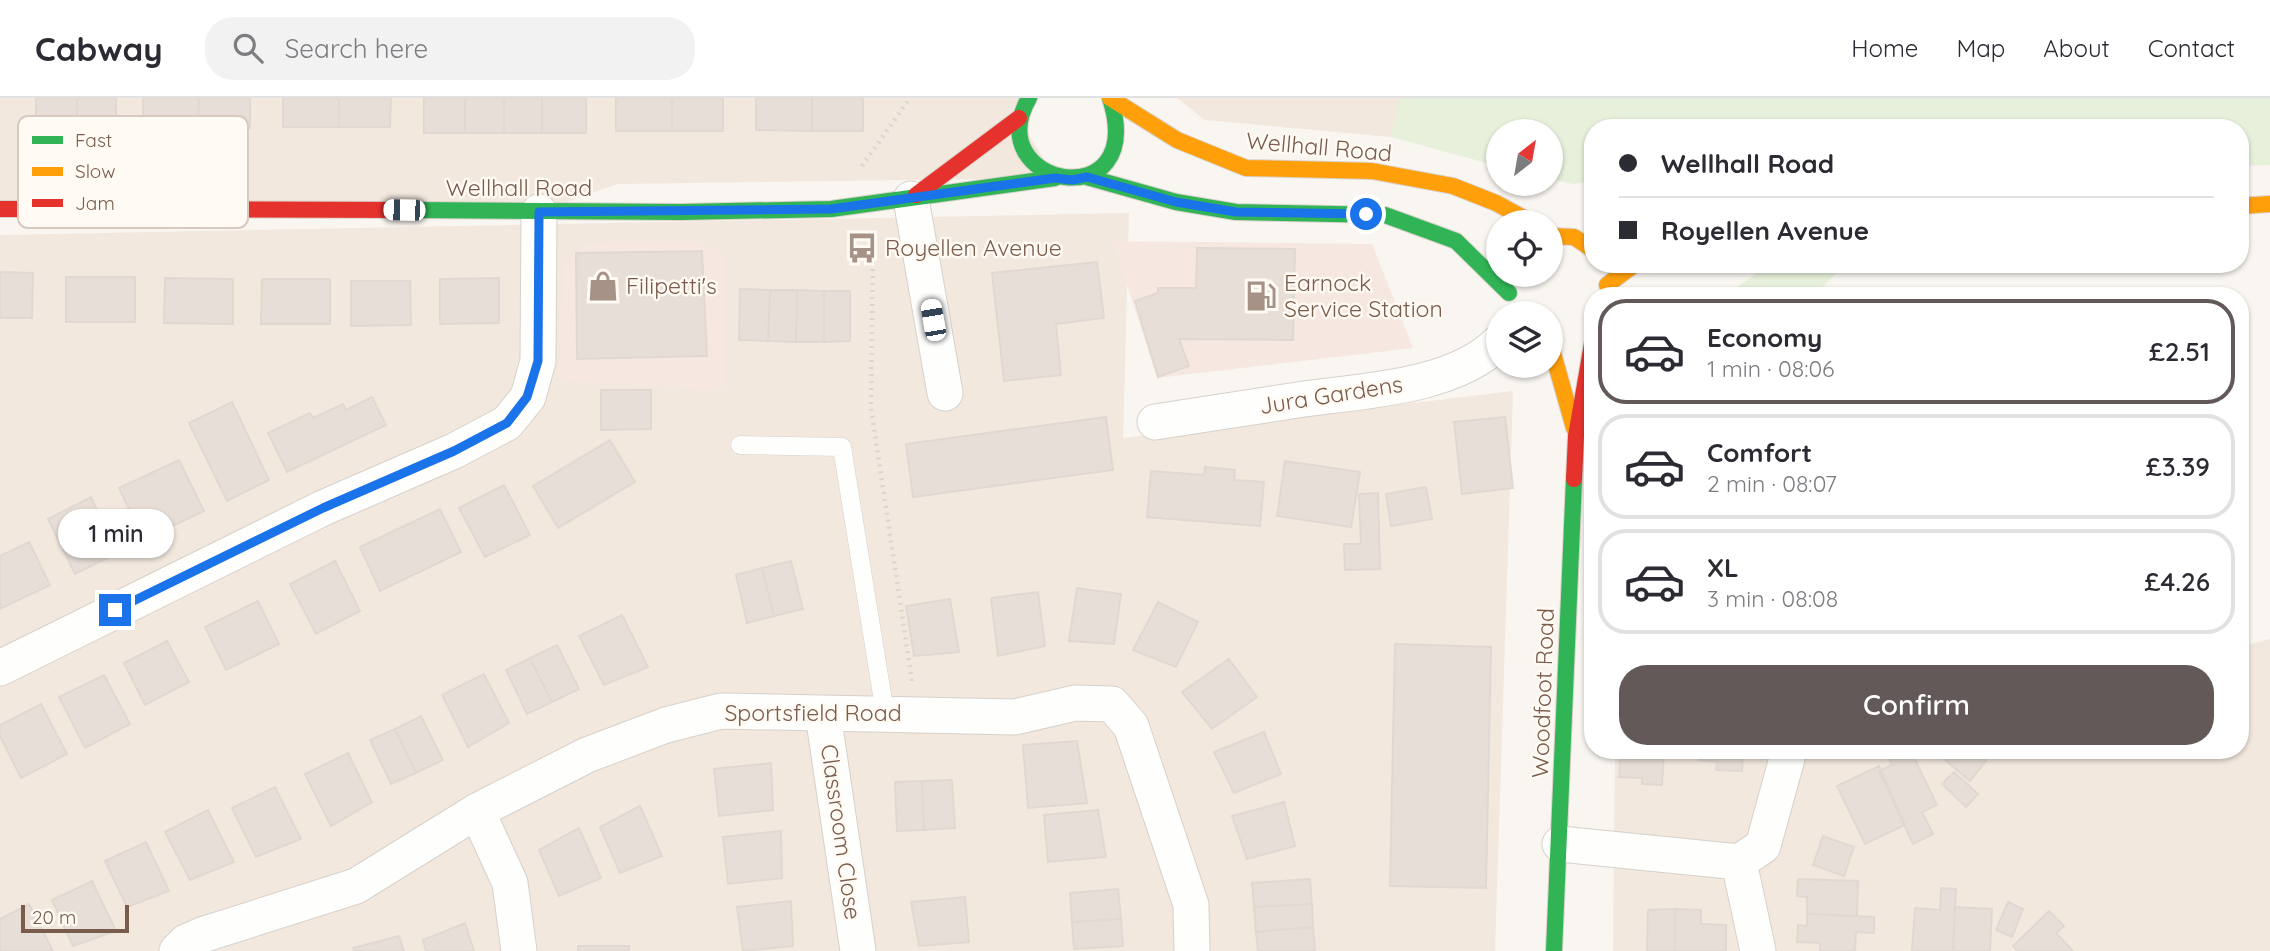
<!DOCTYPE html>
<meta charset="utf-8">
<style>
body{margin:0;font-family:Quicksand,sans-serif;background:#f2f2f3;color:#2b2b33;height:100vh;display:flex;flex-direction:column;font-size:26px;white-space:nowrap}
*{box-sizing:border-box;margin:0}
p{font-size:23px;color:#7c7c81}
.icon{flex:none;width:38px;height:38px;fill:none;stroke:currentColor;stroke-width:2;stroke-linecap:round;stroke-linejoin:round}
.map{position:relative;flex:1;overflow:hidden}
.panel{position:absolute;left:1584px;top:189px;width:665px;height:472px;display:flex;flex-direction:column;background:#fff;border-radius:28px;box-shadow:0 2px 5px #0004}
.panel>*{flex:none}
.banner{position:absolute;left:1584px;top:21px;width:665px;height:154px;border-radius:28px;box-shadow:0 2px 5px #0004;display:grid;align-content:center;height:154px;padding:0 35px;background:#fff}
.needle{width:46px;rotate:31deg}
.controls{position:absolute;left:1486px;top:21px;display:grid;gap:14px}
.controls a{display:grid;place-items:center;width:77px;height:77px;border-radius:50%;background:#fff;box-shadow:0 2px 5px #0004;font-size:35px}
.scale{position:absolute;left:21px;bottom:18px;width:108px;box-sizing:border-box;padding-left:7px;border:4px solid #7a5c4d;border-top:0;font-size:19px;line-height:24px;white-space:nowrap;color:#7a5c4d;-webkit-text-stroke:5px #fffaf3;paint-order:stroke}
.end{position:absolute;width:32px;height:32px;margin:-16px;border:9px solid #1a73e8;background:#fff;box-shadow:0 0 0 4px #fff}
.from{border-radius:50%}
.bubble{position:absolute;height:49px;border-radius:24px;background:#fff;box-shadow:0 2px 5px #0004;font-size:23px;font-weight:600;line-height:49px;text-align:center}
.car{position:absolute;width:21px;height:42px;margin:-21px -10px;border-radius:9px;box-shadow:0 0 5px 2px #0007;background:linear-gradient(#fff 24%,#345 0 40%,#fff 0 76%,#345 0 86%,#fff 0)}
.banner b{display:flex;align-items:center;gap:24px;height:66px;font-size:26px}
.banner b+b{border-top:2px solid #e1e1e2}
.banner i{width:18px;height:18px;background:#2b2b33}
ul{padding:12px 0 0;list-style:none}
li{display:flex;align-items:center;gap:21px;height:105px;margin:0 14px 10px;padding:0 21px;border:4px solid #e1e1e2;border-radius:28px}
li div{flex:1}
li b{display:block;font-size:26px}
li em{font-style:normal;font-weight:600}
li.current{border-color:#625958}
li>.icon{width:63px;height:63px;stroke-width:1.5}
.button{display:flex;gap:14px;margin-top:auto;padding:14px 35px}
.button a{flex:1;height:80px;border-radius:28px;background:#625958;color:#fff;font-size:28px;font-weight:600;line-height:80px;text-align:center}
header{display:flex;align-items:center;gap:42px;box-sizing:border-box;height:98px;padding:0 35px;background:#fff;border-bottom:2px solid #e1e1e2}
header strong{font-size:33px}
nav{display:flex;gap:38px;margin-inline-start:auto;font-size:24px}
.search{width:490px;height:63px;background:#f2f2f3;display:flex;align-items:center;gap:18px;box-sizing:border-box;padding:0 24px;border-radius:28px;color:#7c7c81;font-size:26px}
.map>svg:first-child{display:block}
.residential{fill:#f2e8de}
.commercial{fill:#f6e8e1}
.green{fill:#e7f0db}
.building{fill:#e6ded7;stroke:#e2d8d2;stroke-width:2}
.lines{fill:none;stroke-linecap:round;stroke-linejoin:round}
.lane-casing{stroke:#d7d1cb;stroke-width:19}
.street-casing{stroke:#d7d1cb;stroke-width:37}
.fast-casing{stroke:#d9d2cb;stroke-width:18}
.slow-casing{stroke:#d9d2cb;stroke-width:18}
.jam-casing{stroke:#d9d2cb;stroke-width:18}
.path{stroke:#dcd5d0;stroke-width:4.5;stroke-dasharray:2 5;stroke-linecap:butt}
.lane{stroke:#fefefd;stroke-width:18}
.street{stroke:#fefefd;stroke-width:35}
.fast{stroke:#30b455;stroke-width:16}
.slow{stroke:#ff9f0a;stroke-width:16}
.jam{stroke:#e5322d;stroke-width:16}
.route{stroke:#1a73e8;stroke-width:9}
.labels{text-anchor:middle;stroke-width:5;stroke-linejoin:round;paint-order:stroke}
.street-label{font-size:23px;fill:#7a5c4d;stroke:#fffaf3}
.poi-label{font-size:23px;fill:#7a5c4d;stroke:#fffaf3;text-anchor:start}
.key{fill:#fffaf3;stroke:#d7cbc1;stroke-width:2}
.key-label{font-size:19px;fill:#7a5c4d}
</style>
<header>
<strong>Cabway</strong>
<div class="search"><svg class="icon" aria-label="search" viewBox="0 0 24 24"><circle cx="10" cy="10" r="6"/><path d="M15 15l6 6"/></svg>Search here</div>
<nav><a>Home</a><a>Map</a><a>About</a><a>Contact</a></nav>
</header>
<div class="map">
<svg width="2270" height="853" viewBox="0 0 2270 853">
<rect width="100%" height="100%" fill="#f9f5f0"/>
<path class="residential" d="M0,0H1029L1019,20L1055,80L617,86L539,114L0,112Z
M1177,0H1400V7L1391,39L1205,22Z
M1129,115L1123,340L1513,293L1495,853H0V137Z
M2270,541V853H1613L1615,653H2240V549Z"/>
<path class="commercial" d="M1113,143L1372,146L1413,250L1157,280Z
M700,144L723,157L725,292L562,282L563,165L587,146Z"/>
<path class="green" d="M1400,0H2270V67L2240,68V30H1592V83L1573,86L1551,81L1550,33H1498V68L1391,39Z
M1770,166H1845L1814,198H1724Z"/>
<path class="building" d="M36,0H77V30H36Z
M77,0H116V30H77Z
M143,0H199L198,30L143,29Z
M199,0H250V30H198Z
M283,0H339V29H283Z
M339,0H391L390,29H339Z
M424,0H465V35H424Z
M465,0H504V35H465Z
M504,0H542V35H504Z
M542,0H586V35H542Z
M616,0H672V33H616Z
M672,0H723V33H672Z
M756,0H812V33L756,32Z
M812,0H863V33H812Z
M1197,150L1295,151L1293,242L1179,241L1189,268L1158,279L1135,203L1158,195V190H1196Z
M702,153L707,258L577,261L576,155Z
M1097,164L1104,220L1056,226L1061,277L1004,283L992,175Z
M0,174L33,175L32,220H0Z
M66,179H135V224H66Z
M165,180L233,181V226L164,225Z
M499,180V225L440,226V181Z
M262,181H330V226H261Z
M351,183H410L411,227L351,228Z
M740,191L770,192L768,243L739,242Z
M770,192H797L796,244L768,243Z
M797,192L824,193V244H796Z
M824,193H850V243L824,244Z
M601,292H651V331L601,332Z
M372,299L386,327L287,374L268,335L310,315L313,320L343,306L346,312Z
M232,304L269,382L227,403L189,325Z
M1106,319L1113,372L913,399L906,346Z
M1505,319L1513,390L1462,396L1454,324Z
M610,342L635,384L558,430L533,388Z
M179,362L204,413L143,442L119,390Z
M1285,363L1360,374L1351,429L1277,418Z
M1205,369L1235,372L1234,382L1264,384L1260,428L1147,419L1151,373L1204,377Z
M504,387L530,437L485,459L459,410Z
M1426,389L1432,421L1391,428L1386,396Z
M1378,395L1380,471L1345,472L1344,446H1361L1359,396Z
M91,399L118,455L75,476L48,421Z
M440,411L461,454L380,493L360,449Z
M29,444L50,487L0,511V458Z
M335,463L360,513L316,536L290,486Z
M791,463L803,511L774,518L762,470Z
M762,470L774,518L747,525L736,477Z
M1077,490L1121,496L1114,546L1069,543Z
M1038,494L1045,548L998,558L991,500Z
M950,501L959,554L914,558L906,508Z
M258,503L279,546L226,572L205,529Z
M1158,504L1198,524L1176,569L1133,552Z
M622,517L648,569L604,587L579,538Z
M167,543L189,584L145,607L124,565Z
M1395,546L1491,549L1486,790L1390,788Z
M557,547L579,591L552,604L530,560Z
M530,560L552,604L527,616L506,572Z
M1229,561L1257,599L1212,631L1182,594Z
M484,576L509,625L468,649L442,597Z
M104,577L130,626L85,650L59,599Z
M41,606L67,656L21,680L0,638V627Z
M421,618L443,662L416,675L395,631Z
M395,631L416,675L391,686L370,642Z
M1264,634L1281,676L1234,695L1214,654Z
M1077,643L1087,705L1028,710L1023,647Z
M1621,653H1664L1662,687L1642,686V680L1619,679Z
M1700,653H1743L1742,673L1716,672L1717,664L1699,662Z
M1906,653H1911L1937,707L1922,714L1933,736L1913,746L1879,673L1892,667L1889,661Z
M1953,653H1981L1989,659L1970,683L1945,662Z
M348,655L372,704L331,728L305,676Z
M771,665L773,712L719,718L714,671Z
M1879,668L1905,727L1865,746L1837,688Z
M1954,674L1978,696L1966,709L1942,686Z
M952,682L955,730L924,732L922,683Z
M922,683L924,732L897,733L895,684Z
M275,689L301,741L256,759L232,710Z
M1284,704L1295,748L1247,761L1232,718Z
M640,708L662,758L620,775L600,729Z
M208,712L234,764L190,782L165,734Z
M1098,712L1106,759L1048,764L1044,717Z
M579,730L601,780L559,798L539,752Z
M781,733L782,780L728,786L723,739Z
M1823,738L1854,749L1844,778L1813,767Z
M146,744L169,793L127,809L105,763Z
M1310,781L1312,806L1254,809L1252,785Z
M1798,781L1858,783L1857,818L1807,816V799L1797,798Z
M92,783L116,833L73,848L52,802Z
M1941,790L1956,791L1953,853H1912L1915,810L1940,812Z
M1118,791L1121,821L1072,824L1070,795Z
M965,799L969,844L919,848L911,804Z
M791,803L793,848L743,853L737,809Z
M2008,804L2023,811L2012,839L1996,832Z
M29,806L53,853H0V821Z
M1312,806L1313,829L1256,834L1254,809Z
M1955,809L1992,811L1990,853H1953Z
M1675,811L1701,812V826L1726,827V853H1675Z
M1675,811V853H1647L1648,812Z
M2049,813L2064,828L2056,835L2073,853H2018L2013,848Z
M1807,816L1874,819V835L1856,834L1855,853H1820V845L1797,844L1798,827L1807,828Z
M1121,821L1123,848L1074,851L1072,824Z
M465,825L474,853H426L423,842Z
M1313,829L1315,853H1258L1256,834Z
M399,838L404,853H354L353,850Z
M578,848H629V853H578Z"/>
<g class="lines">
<g class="lane-casing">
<path id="lane" d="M740,347L842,349L885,615"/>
</g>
<g class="street-casing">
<path id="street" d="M911,101L945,295
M1155,324C1205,316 1254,309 1304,301C1363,293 1454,289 1498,245
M0,570L323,410L454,353L507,325L528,299L538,263L539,114
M823,616L858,853
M477,713L510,785L519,853
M1560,746L1739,764
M177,853L186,844L202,837L356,788L477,713L587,657L666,627L721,613L1015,619L1075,605L1112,606L1131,628L1191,807L1192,853
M1758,853L1739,764L1763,748L1789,653"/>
</g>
<g class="fast-casing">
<path id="fast" d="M1029,0C978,89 1149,122 1110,0
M1087,79L1176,104L1236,114L1385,117L1456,143L1509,195
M415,112L681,114L831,111L1055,80
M1554,853L1574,381"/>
</g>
<g class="slow-casing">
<path id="slow" d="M1110,0L1177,42L1246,70L1372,73L1453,88L1496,105L1531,124
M2240,108L2270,106
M1550,138L1574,139L1592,151
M1607,187L1635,166
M1550,245L1574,330"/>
</g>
<g class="jam-casing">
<path id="jam" d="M916,97L1019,20
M0,111L415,112
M1574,381L1576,338L1592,246"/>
</g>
<path class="path" d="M862,68L910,0
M873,143L871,310L912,583"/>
<use href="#lane" class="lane"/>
<use href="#street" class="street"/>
<use href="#fast" class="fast"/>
<use href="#slow" class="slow"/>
<use href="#jam" class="jam"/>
</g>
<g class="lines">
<path class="route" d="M115,512L323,410L454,353L507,325L527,299L538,263L539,114L831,111L1055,80L1072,82L1087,79L1176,104L1236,114L1366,116"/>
</g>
<defs>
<g id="bus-bare" transform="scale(2.415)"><path d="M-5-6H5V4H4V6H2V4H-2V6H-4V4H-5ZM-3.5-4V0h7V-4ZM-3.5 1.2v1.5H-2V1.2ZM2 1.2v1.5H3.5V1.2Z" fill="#a69286" stroke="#fffaf3" stroke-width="2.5" paint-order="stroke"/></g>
<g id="shop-bare" transform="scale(2.415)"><path d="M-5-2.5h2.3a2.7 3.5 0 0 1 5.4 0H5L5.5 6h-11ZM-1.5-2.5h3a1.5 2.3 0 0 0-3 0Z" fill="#a69286" stroke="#fffaf3" stroke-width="2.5" paint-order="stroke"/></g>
<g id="fuel-bare" transform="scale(2.415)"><path d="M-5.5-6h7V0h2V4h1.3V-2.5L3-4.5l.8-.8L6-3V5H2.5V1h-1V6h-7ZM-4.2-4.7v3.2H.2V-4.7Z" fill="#a69286" stroke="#fffaf3" stroke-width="2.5" paint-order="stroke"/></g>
</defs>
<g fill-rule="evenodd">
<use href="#bus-bare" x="862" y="150"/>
<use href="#shop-bare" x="603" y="188"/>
<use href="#fuel-bare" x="1261" y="198"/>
</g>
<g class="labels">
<g class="street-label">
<text transform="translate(1319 49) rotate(5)" y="8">Wellhall Road</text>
<text x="519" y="98">Wellhall Road</text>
<text transform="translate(1331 297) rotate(-9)" y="8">Jura Gardens</text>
<text transform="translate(1543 595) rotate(-88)" y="8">Woodfoot Road</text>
<text x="813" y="623">Sportsfield Road</text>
<text transform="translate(841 734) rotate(82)" y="8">Classroom Close</text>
</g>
<g class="poi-label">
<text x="885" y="158">Royellen Avenue</text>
<text x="1284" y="193">Earnock<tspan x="1284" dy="26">Service Station</tspan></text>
<text x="626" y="196">Filipetti's</text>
</g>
</g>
<rect x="18" y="18" width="230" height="112" rx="10" class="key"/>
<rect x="32" y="38" width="31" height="8" fill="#30b455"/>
<rect x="32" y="69" width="31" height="9" fill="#ff9f0a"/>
<rect x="32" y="101" width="31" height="8" fill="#e5322d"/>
<g class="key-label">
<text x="75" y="49">Fast</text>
<text x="75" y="80">Slow</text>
<text x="75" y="112">Jam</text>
</g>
</svg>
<div class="controls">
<a><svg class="needle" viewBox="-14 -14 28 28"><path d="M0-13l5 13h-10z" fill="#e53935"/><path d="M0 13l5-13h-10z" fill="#7c7c81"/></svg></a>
<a><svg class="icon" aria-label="locate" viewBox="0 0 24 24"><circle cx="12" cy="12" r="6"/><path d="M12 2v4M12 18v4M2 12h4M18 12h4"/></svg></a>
<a><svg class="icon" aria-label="layers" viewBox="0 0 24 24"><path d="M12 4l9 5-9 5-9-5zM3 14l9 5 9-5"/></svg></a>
</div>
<div class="scale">20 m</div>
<i class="end from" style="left:1366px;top:116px"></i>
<i class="end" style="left:115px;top:512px"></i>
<div class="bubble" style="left:58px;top:411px;width:116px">1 min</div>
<i class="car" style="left:404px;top:112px;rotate:271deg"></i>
<i class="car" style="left:933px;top:222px;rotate:350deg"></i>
<div class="banner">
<b><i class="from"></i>Wellhall Road</b>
<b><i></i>Royellen Avenue</b>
</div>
<section class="panel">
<ul>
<li class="current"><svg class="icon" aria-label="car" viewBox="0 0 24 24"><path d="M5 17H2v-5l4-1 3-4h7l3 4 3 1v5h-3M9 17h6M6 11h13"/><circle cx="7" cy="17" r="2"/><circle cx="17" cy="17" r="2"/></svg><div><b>Economy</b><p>1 min · 08:06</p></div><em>£2.51</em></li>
<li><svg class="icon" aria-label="car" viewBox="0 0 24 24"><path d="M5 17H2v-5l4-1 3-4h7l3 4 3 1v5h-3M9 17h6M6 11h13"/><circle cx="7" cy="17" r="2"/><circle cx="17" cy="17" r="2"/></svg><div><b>Comfort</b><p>2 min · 08:07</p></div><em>£3.39</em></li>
<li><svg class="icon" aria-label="car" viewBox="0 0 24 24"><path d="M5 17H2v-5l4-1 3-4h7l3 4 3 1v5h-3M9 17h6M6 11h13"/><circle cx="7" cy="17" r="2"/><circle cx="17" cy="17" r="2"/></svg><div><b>XL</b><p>3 min · 08:08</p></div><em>£4.26</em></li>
</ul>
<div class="button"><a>Confirm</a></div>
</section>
</div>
